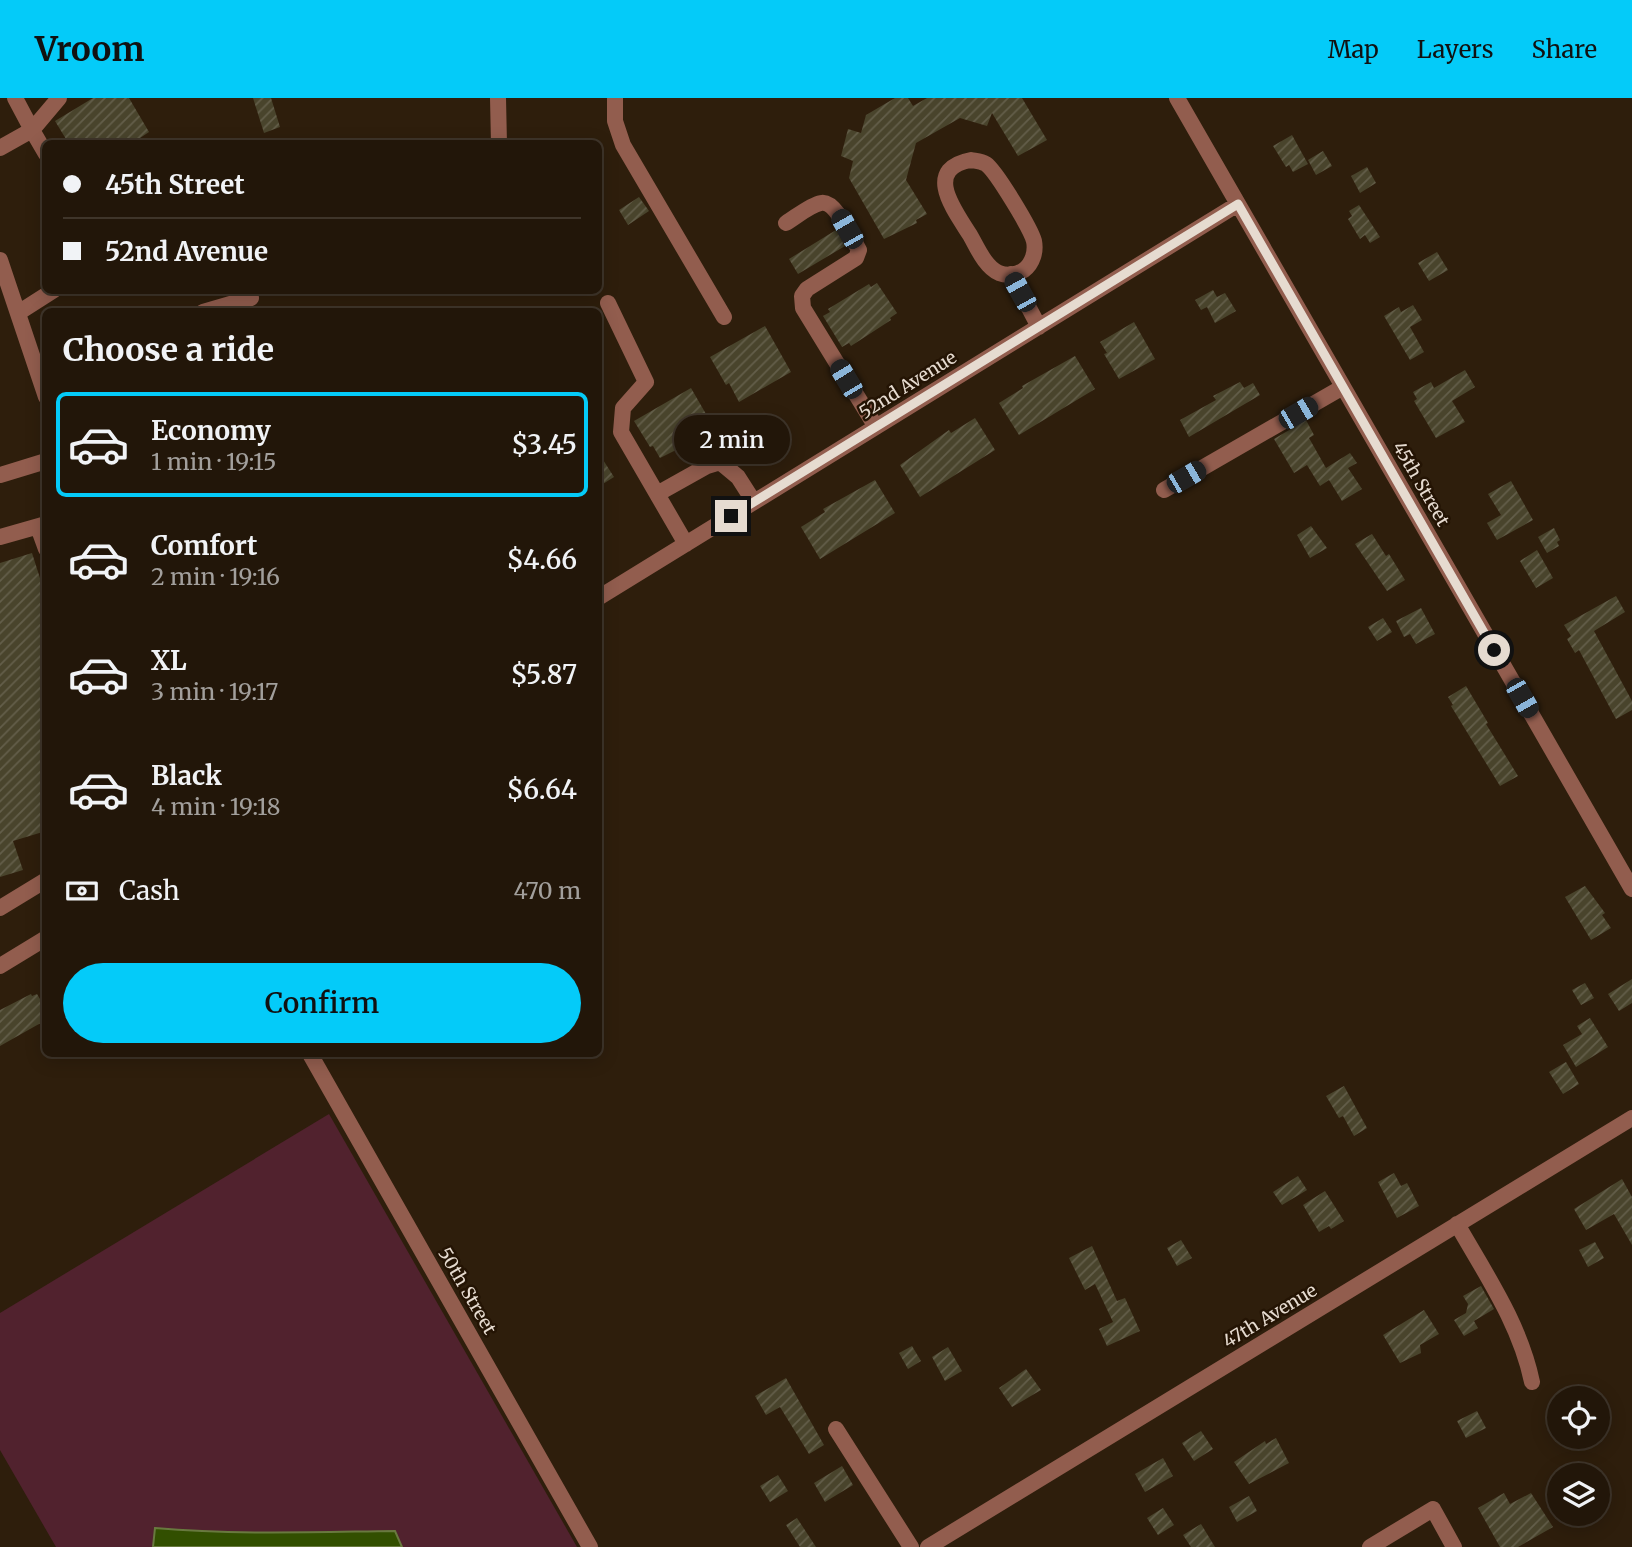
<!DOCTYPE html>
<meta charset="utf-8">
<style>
body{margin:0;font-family:Merriweather,serif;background:#2e2317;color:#f1f3f6;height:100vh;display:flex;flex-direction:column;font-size:26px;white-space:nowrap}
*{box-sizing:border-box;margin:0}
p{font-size:23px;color:#a29f9c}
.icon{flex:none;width:38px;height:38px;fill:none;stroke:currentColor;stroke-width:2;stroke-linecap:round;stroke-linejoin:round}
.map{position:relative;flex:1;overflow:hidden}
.details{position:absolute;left:42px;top:210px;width:560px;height:749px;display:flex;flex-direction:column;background:#221609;border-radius:10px;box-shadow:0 4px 18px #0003,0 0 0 2px #3f352a}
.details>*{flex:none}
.guide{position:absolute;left:42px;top:42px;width:560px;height:154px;border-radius:10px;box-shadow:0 4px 18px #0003,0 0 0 2px #3f352a;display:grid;align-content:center;height:154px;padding:0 21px;background:#221609}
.tools{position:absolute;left:1547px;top:1288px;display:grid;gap:14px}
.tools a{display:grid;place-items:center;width:63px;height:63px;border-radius:50%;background:#221609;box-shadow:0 4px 18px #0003,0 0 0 2px #3f352a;font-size:35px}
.end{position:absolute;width:32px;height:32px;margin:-16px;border:9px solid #e6dbd0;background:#111;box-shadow:0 0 0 4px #111}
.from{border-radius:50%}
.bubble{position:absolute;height:49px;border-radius:24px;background:#221609;box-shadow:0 4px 18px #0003,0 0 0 2px #3f352a;font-size:23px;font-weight:600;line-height:49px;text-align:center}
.car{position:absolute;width:21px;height:42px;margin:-21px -10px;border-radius:9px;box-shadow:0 0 5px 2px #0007;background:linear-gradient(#222 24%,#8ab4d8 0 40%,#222 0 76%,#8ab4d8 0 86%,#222 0)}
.guide b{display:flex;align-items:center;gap:24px;height:66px;font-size:26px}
.guide b+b{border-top:2px solid #3f352a}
.guide i{width:18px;height:18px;background:#f1f3f6}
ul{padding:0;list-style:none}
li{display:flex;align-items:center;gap:21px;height:105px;margin:0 14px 10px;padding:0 7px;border:4px solid transparent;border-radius:10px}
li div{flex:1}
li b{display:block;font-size:26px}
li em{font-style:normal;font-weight:600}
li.current{border-color:#04cbf9}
li>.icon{width:63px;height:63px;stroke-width:1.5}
h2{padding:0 21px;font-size:32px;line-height:84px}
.pay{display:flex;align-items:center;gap:18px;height:77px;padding:0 21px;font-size:26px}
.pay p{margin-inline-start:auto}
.action{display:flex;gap:14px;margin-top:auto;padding:14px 21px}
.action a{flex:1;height:80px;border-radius:42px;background:#04cbf9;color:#111;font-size:28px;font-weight:600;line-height:80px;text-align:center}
header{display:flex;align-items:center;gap:42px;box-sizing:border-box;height:98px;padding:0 35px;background:#04cbf9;color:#111}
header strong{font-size:33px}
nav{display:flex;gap:38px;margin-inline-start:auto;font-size:24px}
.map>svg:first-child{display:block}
.green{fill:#51222e}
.water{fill:#324f00;stroke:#68793e;stroke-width:2}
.building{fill:url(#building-hatch)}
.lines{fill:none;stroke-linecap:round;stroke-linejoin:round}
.minor{stroke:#925d4e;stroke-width:16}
.route{stroke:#e6dbd0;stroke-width:9}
.labels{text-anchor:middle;stroke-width:5;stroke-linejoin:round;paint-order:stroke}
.street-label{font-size:18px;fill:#e6dbd0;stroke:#241404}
</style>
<header>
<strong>Vroom</strong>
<nav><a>Map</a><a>Layers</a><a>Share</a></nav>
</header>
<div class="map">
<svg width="1632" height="1449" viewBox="0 0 1632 1449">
<defs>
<pattern id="building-hatch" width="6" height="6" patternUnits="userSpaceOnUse" patternTransform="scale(1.75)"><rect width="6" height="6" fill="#49442c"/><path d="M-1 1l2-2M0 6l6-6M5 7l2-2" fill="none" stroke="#635e4a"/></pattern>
</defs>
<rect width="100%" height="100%" fill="#2e1e0c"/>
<path class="green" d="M329,1016L577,1449H56L0,1352V1215Z"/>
<path class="water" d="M155,1430C235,1437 315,1434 395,1433L402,1449H153Z"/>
<path class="building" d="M93,0H129L149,34L131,46H69L55,23Z
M253,0H271L280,29L264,35Z
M895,0H908L913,8L927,0H1022L1047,42L1018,58L992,15L987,28L960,20L916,45L906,82L927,116L916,122L917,125L884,141L849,80L853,63L841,58L848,31L861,35L866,17Z
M1292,37L1308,66L1293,74L1289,67L1286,69L1273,48Z
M1323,53L1332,68L1316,77L1308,62Z
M1367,69L1376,85L1360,95L1351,78Z
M639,99L649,113L628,127L619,112Z
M1359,107L1380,139L1370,145L1365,137L1360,141L1348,121L1352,118L1349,113Z
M836,132L845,148L798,176L789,161Z
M1437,154L1448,172L1429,183L1418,165Z
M877,185L897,215L890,220L891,222L851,248L849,245L842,249L823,218L830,214L828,211L869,186L871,189Z
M1213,192L1217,199L1225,195L1236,213L1215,225L1207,209L1201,212L1195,202Z
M1413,207L1422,222L1410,229L1424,254L1410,262L1384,218L1399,209L1401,214Z
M1134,224L1155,261L1119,281L1104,256L1107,255L1100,244Z
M765,228L791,274L739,304L729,285L726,287L710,259Z
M1075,258L1095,291L1019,337L999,305L1023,290L1022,288Z
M1465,272L1475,289L1452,303L1465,324L1436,340L1414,303L1417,301L1413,294L1431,284L1434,290Z
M1240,284L1244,290L1253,285L1260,297L1189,339L1180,322L1216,302L1213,298Z
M691,290L706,316L702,318L710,331L691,341L692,344L660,360L653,348L650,349L634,323Z
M975,320L995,352L920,399L900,367L949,332L951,335Z
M1306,322L1314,337L1309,340L1326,370L1350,355L1357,365L1348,370L1362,391L1342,403L1329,382L1320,388L1307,367L1294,375L1274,341Z
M598,354L614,379L598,389Z
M875,382L895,415L820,461L801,429L825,414L823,411Z
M1511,383L1533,422L1497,442L1487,425L1501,417L1488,396Z
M1311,428L1327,450L1310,460L1297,437Z
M1554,430L1560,442L1557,444L1559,448L1547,455L1538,439Z
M1372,436L1386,458L1389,456L1405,482L1387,493L1355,446Z
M1537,452L1553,480L1536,490L1520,463Z
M32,455L46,499V733L13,743L23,772L0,779V465Z
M1616,498L1625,514L1594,533L1632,603V612L1616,621L1579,552L1575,555L1567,541L1571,538L1564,527Z
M1421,510L1435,536L1416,546L1410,536L1404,539L1396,523Z
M1383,520L1392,534L1377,543L1368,529Z
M1466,588L1488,625L1486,626L1518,678L1500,688L1451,608L1453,607L1448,599Z
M1585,788L1605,815L1602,817L1611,830L1591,842L1565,799Z
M1632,881V905L1619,913L1608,896Z
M1585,885L1594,900L1581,907L1572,892Z
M31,896L32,898L37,896L46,911V922L0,948V912Z
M1590,920L1608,949L1576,969L1563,947L1582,936L1577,928Z
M1566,964L1579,986L1563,996L1549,974Z
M1344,988L1367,1030L1354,1038L1343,1018L1339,1020L1326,998Z
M1394,1075L1401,1088L1407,1085L1419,1108L1397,1120L1378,1084Z
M1298,1078L1307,1092L1282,1107L1273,1094Z
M1622,1081L1632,1099V1147L1614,1116L1586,1132L1574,1111Z
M1325,1093L1344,1123L1331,1131L1329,1128L1319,1134L1303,1107Z
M1181,1142L1192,1160L1177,1168L1167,1150Z
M1595,1144L1604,1160L1588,1169L1579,1152Z
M1092,1148L1117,1203L1125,1200L1140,1233L1107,1248L1099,1231L1113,1224L1095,1186L1085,1192L1069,1160Z
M1481,1188L1494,1211L1474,1223L1478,1230L1464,1238L1454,1222L1466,1215L1468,1206L1463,1198Z
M1424,1212L1439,1236L1420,1247L1421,1255L1400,1265L1383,1237Z
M912,1248L921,1263L908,1271L899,1255Z
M948,1249L962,1273L945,1283L932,1259Z
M1026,1271L1041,1292L1012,1309L999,1290Z
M786,1280L824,1347L809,1356L780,1309L766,1317L755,1298Z
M1477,1313L1486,1330L1466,1340L1457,1323Z
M1201,1333L1213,1351L1194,1363L1182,1345Z
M1276,1340L1289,1365L1249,1386L1234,1364L1265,1343L1266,1346Z
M1163,1360L1173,1378L1145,1394L1135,1376Z
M842,1368L853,1387L825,1404L814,1385Z
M778,1377L788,1393L770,1404L760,1388Z
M1504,1395L1510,1406L1531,1395L1553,1429L1518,1449H1500L1478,1410Z
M1249,1398L1257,1413L1237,1424L1229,1409Z
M1163,1410L1174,1427L1158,1437L1147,1420Z
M797,1420L816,1449H800L786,1427Z
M1201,1426L1215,1449H1191L1183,1437Z"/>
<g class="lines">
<path class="minor" d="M15,0L32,32L59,0
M498,0L499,46
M615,0V23L623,47L724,219
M1177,0L1632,791
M0,50L32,32L46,56
M971,62C976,63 981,63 986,66C996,73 1031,131 1034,143C1036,153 1033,165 1024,172C1017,177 1007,178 999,175C985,169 977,149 970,137C955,113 922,71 971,62Z
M786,125C796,119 810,107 821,105C836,102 852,141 859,152L856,160L807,191L802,198L803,210L876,329
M0,162L46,299
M1011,176L1039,229
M608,205L646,284L623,310L621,334L686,446
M203,214L251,200
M18,215L54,192
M0,377L46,363
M1164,392L1343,289
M657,396L707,368L720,364L738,379L754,404
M38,429L46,451
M0,439L46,426
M598,500L1238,106
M0,810L46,782
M0,868L46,840
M310,956L590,1449
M1457,1126C1486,1177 1520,1226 1532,1284
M836,1331L911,1449
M928,1449L1632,1020
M1370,1449L1433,1411L1454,1449"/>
</g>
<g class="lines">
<path class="route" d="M731,418L1238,106L1494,552"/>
</g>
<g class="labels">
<g class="street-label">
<text transform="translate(908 287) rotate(-32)" y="6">52nd Avenue</text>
<text transform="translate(1421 386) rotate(60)" y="6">45th Street</text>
<text transform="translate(467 1193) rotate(60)" y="6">50th Street</text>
<text transform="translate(1270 1218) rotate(-31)" y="6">47th Avenue</text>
</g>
</g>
</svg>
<div class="tools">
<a><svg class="icon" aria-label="locate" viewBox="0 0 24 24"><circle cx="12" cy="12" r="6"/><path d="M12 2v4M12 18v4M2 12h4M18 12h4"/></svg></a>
<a><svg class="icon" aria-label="layers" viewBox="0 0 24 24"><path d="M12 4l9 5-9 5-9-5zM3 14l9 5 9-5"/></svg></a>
</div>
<i class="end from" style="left:1494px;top:552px"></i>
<i class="end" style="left:731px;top:418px"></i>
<div class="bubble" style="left:674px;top:317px;width:116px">2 min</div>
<i class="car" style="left:847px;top:131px;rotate:330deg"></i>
<i class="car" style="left:1020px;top:194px;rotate:331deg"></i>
<i class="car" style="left:846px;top:281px;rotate:329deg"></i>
<i class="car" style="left:1298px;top:315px;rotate:60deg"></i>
<i class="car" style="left:1186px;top:379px;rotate:60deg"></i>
<i class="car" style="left:1522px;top:600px;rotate:150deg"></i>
<div class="guide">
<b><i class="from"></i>45th Street</b>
<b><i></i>52nd Avenue</b>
</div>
<section class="details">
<h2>Choose a ride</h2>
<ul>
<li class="current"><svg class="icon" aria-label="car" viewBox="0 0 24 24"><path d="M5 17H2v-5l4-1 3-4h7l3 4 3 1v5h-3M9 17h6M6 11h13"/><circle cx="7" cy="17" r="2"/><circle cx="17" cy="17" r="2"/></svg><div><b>Economy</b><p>1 min · 19:15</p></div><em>$3.45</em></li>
<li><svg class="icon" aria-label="car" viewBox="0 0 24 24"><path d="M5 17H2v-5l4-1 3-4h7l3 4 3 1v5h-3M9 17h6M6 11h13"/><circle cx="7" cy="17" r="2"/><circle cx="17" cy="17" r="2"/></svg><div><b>Comfort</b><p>2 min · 19:16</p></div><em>$4.66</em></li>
<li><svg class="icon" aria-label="car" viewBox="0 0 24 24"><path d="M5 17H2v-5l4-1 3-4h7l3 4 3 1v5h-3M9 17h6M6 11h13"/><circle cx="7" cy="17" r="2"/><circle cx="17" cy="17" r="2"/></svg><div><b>XL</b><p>3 min · 19:17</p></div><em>$5.87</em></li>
<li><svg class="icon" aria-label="car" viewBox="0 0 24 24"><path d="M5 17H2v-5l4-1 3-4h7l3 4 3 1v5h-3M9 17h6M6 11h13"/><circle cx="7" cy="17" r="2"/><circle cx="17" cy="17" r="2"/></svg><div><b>Black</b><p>4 min · 19:18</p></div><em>$6.64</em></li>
</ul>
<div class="pay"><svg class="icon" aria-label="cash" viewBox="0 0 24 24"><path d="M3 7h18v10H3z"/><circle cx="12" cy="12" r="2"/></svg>Cash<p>470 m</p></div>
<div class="action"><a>Confirm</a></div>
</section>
</div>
